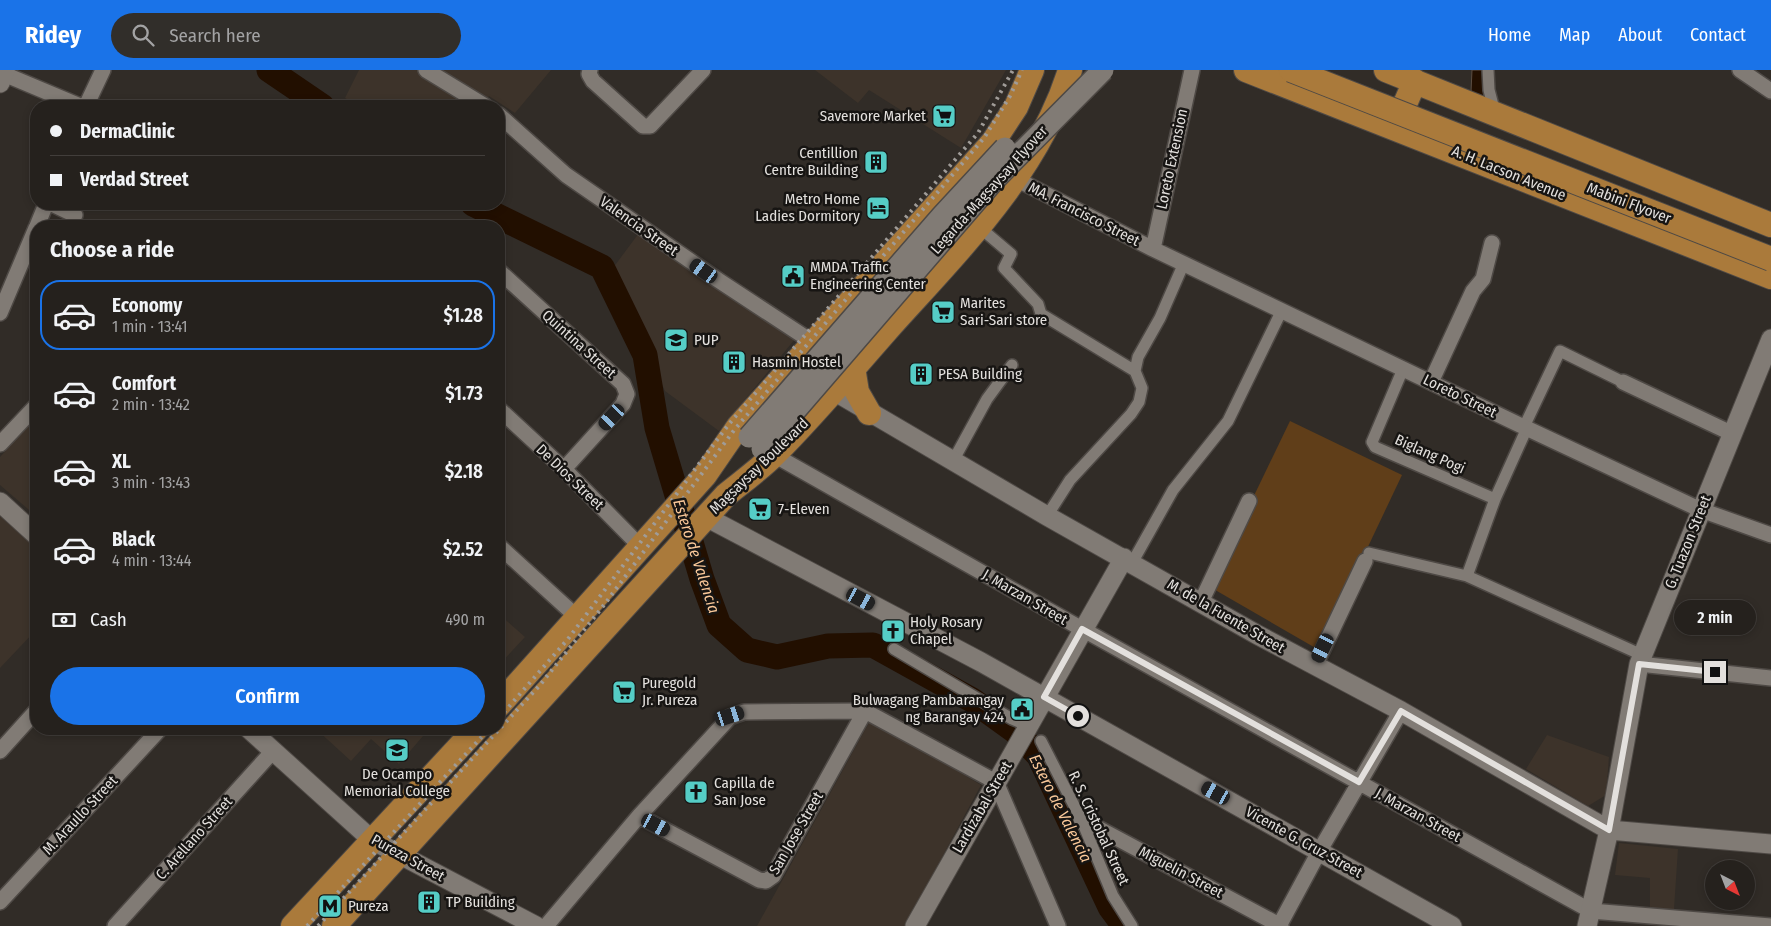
<!DOCTYPE html>
<meta charset="utf-8">
<style>
body{margin:0;font-family:"Fira Sans Condensed",sans-serif;background:#312e2a;color:#f1f3f6;height:100vh;display:flex;flex-direction:column;font-size:19px;white-space:nowrap}
*{box-sizing:border-box;margin:0}
p{font-size:16px;color:#a3a3a4}
.icon{flex:none;width:28px;height:28px;fill:none;stroke:currentColor;stroke-width:2;stroke-linecap:round;stroke-linejoin:round}
.map{position:relative;flex:1;overflow:hidden}
.panel{position:absolute;left:30px;top:150px;width:475px;height:515px;display:flex;flex-direction:column;background:#25211d;border-radius:20px;box-shadow:0 2px 8px #0003,0 0 0 1px #423e3b}
.panel>*{flex:none}
.banner{position:absolute;left:30px;top:30px;width:475px;height:110px;border-radius:20px;box-shadow:0 2px 8px #0003,0 0 0 1px #423e3b;display:grid;align-content:center;height:110px;padding:0 20px;background:#25211d}
.needle{width:32px;rotate:138deg}
.fabs{position:absolute;left:1705px;top:790px;display:grid;gap:10px}
.fabs a{display:grid;place-items:center;width:50px;height:50px;border-radius:50%;background:#25211d;box-shadow:0 2px 8px #0003,0 0 0 1px #423e3b;font-size:25px}
.end{position:absolute;width:22px;height:22px;margin:-11px;border:6px solid #e3e0dd;background:#111;box-shadow:0 0 0 2px #111}
.from{border-radius:50%}
.bubble{position:absolute;height:35px;border-radius:18px;background:#25211d;box-shadow:0 2px 8px #0003,0 0 0 1px #423e3b;font-size:16px;font-weight:600;line-height:35px;text-align:center}
.car{position:absolute;width:15px;height:30px;margin:-15px -8px;border-radius:6px;box-shadow:0 0 4px 1px #0007;background:linear-gradient(#222 24%,#8ab4d8 0 40%,#222 0 76%,#8ab4d8 0 86%,#222 0)}
.banner b{display:flex;align-items:center;gap:18px;height:48px;font-size:19px}
.banner b+b{border-top:1px solid #423e3b}
.banner i{width:12px;height:12px;background:#f1f3f6}
ul{padding:0;list-style:none}
li{display:flex;align-items:center;gap:15px;height:70px;margin:0 10px 8px;padding:0 10px;border:2px solid transparent;border-radius:20px}
li div{flex:1}
li b{display:block;font-size:19px}
li em{font-style:normal;font-weight:600}
li.current{border-color:#1a73e8}
li>.icon{width:45px;height:45px;stroke-width:1.5}
h2{padding:0 20px;font-size:22px;line-height:60px}
.pay{display:flex;align-items:center;gap:12px;height:55px;padding:0 20px;font-size:19px}
.pay p{margin-inline-start:auto}
.primary-button{display:flex;gap:10px;margin-top:auto;padding:10px 20px}
.primary-button a{flex:1;height:58px;border-radius:30px;background:#1a73e8;color:#fff;font-size:20px;font-weight:600;line-height:58px;text-align:center}
header{display:flex;align-items:center;gap:30px;box-sizing:border-box;height:70px;padding:0 25px;background:#1a73e8;color:#fff}
header strong{font-size:24px}
nav{display:flex;gap:28px;margin-inline-start:auto;font-size:18px}
.search{width:350px;height:45px;background:#312e2a;display:flex;align-items:center;gap:12px;box-sizing:border-box;padding:0 18px;border-radius:28px;color:#a3a3a4;font-size:19px}
.map>svg:first-child{display:block}
.built{fill:#3d332a}
.green{fill:#603e19}
.water{fill:#220f00;stroke:#5c4e42}
.lines{fill:none;stroke-linecap:round;stroke-linejoin:round}
.river{stroke:#220f00;stroke-width:25}
.pedestrian-casing{stroke:#4e4945;stroke-width:14}
.minor-casing{stroke:#4e4945;stroke-width:18}
.tertiary-casing{stroke:#4e4945;stroke-width:21}
.primary-casing{stroke:#4e4945;stroke-width:26}
.pedestrian{stroke:#817b75;stroke-width:11}
.minor{stroke:#817b75;stroke-width:15}
.tertiary{stroke:#817b75;stroke-width:19}
.primary{stroke:#aa7a3b;stroke-width:24}
.rail{stroke:#a09c98;stroke-width:4;stroke-dasharray:2.5 5;stroke-linecap:butt}
.secondary-bridge-casing{stroke:#4e4945;stroke-width:24;stroke-linecap:butt}
.primary-bridge-casing{stroke:#4e4945;stroke-width:26;stroke-linecap:butt}
.secondary-bridge{stroke:#817b75;stroke-width:21}
.primary-bridge{stroke:#aa7a3b;stroke-width:24}
.route{stroke:#e3e0dd;stroke-width:6}
.labels{text-anchor:middle;stroke-width:5;stroke-linejoin:round;paint-order:stroke}
.poi-label{font-size:15px;fill:#e3e0dd;stroke:#171513;text-anchor:start}
.street-label{font-size:15px;fill:#e3e0dd;stroke:#171513}
.water-label{font-size:16px;font-style:italic;fill:#f9c798;stroke:#171513}
</style>
<header>
<strong>Ridey</strong>
<div class="search"><svg class="icon" aria-label="search" viewBox="0 0 24 24"><circle cx="10" cy="10" r="6"/><path d="M15 15l6 6"/></svg>Search here</div>
<nav><a>Home</a><a>Map</a><a>About</a><a>Contact</a></nav>
</header>
<div class="map">
<svg width="1771" height="856" viewBox="0 0 1771 856">
<rect width="100%" height="100%" fill="#312c27"/>
<path class="built" d="M359,0H551L515,43L489,26L483,36H357L345,28Z
M815,0H1006L961,78L869,20L858,33Z
M639,163L795,269L719,361L665,321L610,202Z
M36,348V446L0,415V387Z
M0,446L36,479V560L0,598Z
M499,544L525,567L499,595Z
M871,649L981,715L905,856H757Z
M318,659H429L399,694L371,669L351,691L317,660Z
M1547,665L1609,687L1606,725L1588,736L1526,699Z
M1619,773L1678,779L1674,839L1650,840V808L1615,805Z"/>
<path class="green" d="M1290,351L1402,405L1319,580L1210,517Z"/>
<path class="water" d="M1472,0H1484L1486,24L1482,26L1471,22Z"/>
<g class="lines">
<path class="river" d="M269,0L322,36
M473,134L602,197L645,285L657,358L702,509L719,555L747,580L777,587L828,576L873,575L972,630L1015,661L1039,686L1110,837L1124,856"/>
<g class="pedestrian-casing">
<path id="pedestrian" d="M1488,0L1489,20L1495,43
M978,156L1011,184L1004,198L1038,234L1041,244L1135,301
M1403,299L1372,372L1375,377L1495,429
M1524,357L1560,281L1623,312
M953,391L987,329L1012,295
M1047,446L1070,410L1131,344L1139,332L1142,318L1135,301L1138,287L1160,248L1184,193
M1369,483L1467,506L1642,585
M1132,493L1173,420L1228,351L1282,240
M1467,506L1495,429L1527,358
M894,579L1012,649L1029,656
M1041,671L1081,749L1113,826L1132,856"/>
</g>
<g class="minor-casing">
<path id="minor" d="M426,0L485,36
M590,0L589,4L593,11L643,56H650L703,0
M1740,0L1771,21
M4,4L80,36
M86,36L103,0
M499,45L566,105L718,210L814,273
M1016,109L1153,179L1524,357L1701,440L1771,465
M52,134L75,145
M37,156L46,134
M1153,179L1192,0
M499,201L623,314L627,324L623,334L564,399
M0,243L36,158
M1431,312L1473,221L1483,209L1492,173
M1623,312L1733,364
M499,339L564,399L641,477
M0,374L36,336
M774,385L1082,559L1591,841L1771,856
M499,476L577,547
M1201,532L1249,431
M1639,594L1771,608
M1315,596L1365,491
M0,681L36,641
M639,746L759,810L766,811L773,806L865,641
M1081,749L1281,856
M0,832L160,659
M115,856L273,681
M546,856L639,746L730,647L744,642L865,641L996,712L1058,856
M1279,856L1320,780L1401,641"/>
</g>
<g class="tertiary-casing">
<path id="tertiary" d="M0,13L5,0
M834,321L1047,446L1256,564L1401,641L1609,760L1771,774
M0,432L36,465
M706,447L981,592L1452,856
M249,659L372,770L536,856
M915,856L1124,488
M1587,856L1609,760L1639,594L1771,269"/>
</g>
<g class="primary-casing">
<path id="primary" d="M1246,0L1771,207
M1386,0L1771,155
M1395,57L1415,11
M853,297L857,322L869,343
M499,635L705,405L738,357L993,72L1016,37L1032,0
M293,856L476,659
M334,856L726,425C742,412 760,399 775,384C814,345 850,302 887,260C957,182 1038,103 1070,0"/>
</g>
<use href="#pedestrian" class="pedestrian"/>
<use href="#minor" class="minor"/>
<use href="#tertiary" class="tertiary"/>
<use href="#primary" class="primary"/>
<path class="rail" d="M499,648L568,569L729,354L978,63L1013,0
M307,856L489,659
M318,856L540,615L604,535L735,359L984,68L1010,26L1022,0"/>
<g class="secondary-bridge-casing">
<path id="secondary-bridge" d="M749,367L942,146L1005,78
M762,379L995,109L1103,0"/>
</g>
<g class="primary-bridge-casing">
<path id="primary-bridge" d="M1291,0L1771,189"/>
</g>
<use href="#secondary-bridge" class="secondary-bridge"/>
<use href="#primary-bridge" class="primary-bridge"/>
</g>
<g class="lines">
<path class="route" d="M1078,646L1044,627L1082,559L1359,712L1401,641L1609,760L1639,594L1715,602"/>
</g>
<defs>
<g id="supermarket-square" transform="scale(1.25)"><rect x="-9" y="-9" width="18" height="18" rx="4" fill="#55cdc6" stroke="#171513"/><path d="M-6-5.5h2.5l.6 2H6L4.5 2H-2.5L-4.4-4H-6ZM-1.5 3.2a1.3 1.3 0 1 0 .1 0ZM3 3.2a1.3 1.3 0 1 0 .1 0Z" fill="#111"/></g>
<g id="building-square" transform="scale(1.25)"><rect x="-9" y="-9" width="18" height="18" rx="4" fill="#55cdc6" stroke="#171513"/><path d="M-4-6H4V6H1V3H-1V6H-4ZM-2.5-4.3h1.7v1.8h-1.7ZM.8-4.3h1.7v1.8H.8ZM-2.5-1h1.7V.8h-1.7ZM.8-1h1.7V.8H.8Z" fill="#111"/></g>
<g id="hotel-square" transform="scale(1.25)"><rect x="-9" y="-9" width="18" height="18" rx="4" fill="#55cdc6" stroke="#171513"/><path d="M-6-4.5h1.5V1H6V5H4.5V3h-9V5H-6ZM-4 0a1.8 1.8 0 1 1 3.6 0ZM.5 0V-2.5h3Q6-2.5 6 0Z" fill="#111"/></g>
<g id="civic-square" transform="scale(1.25)"><rect x="-9" y="-9" width="18" height="18" rx="4" fill="#55cdc6" stroke="#171513"/><path d="M-.6-6.5H3V-4.5H.6V-3L4-1V1h2V6H-6V1h2V-1L-.6-3ZM-1.2 2.5V6h2.4V2.5Z" fill="#111"/></g>
<g id="school-square" transform="scale(1.25)"><rect x="-9" y="-9" width="18" height="18" rx="4" fill="#55cdc6" stroke="#171513"/><path d="M0-5L7-2L0 1L-7-2ZM-4 1L0 2.5L4 1V4Q0 6-4 4Z" fill="#111"/></g>
<g id="church-square" transform="scale(1.25)"><rect x="-9" y="-9" width="18" height="18" rx="4" fill="#55cdc6" stroke="#171513"/><path d="M-1.2-6h2.4v3.5h3.3v2.4h-3.3V6h-2.4V-.1h-3.3v-2.4h3.3Z" fill="#111"/></g>
<g id="university-square" transform="scale(1.25)"><rect x="-9" y="-9" width="18" height="18" rx="4" fill="#55cdc6" stroke="#171513"/><path d="M0-5L7-2L0 1L-7-2ZM-4 1L0 2.5L4 1V4Q0 6-4 4Z" fill="#111"/></g>
<g id="metro-square" transform="scale(1.25)"><rect x="-9" y="-9" width="18" height="18" rx="4" fill="#55cdc6" stroke="#171513"/><path d="M-5.5 5V-5H-3L0 0L3-5H5.5V5H3V-.5L0 4L-3-.5V5Z" fill="#111"/></g>
</defs>
<g fill-rule="evenodd">
<use href="#supermarket-square" x="944" y="46"/>
<use href="#building-square" x="876" y="92"/>
<use href="#hotel-square" x="878" y="138"/>
<use href="#civic-square" x="793" y="206"/>
<use href="#supermarket-square" x="943" y="242"/>
<use href="#school-square" x="676" y="270"/>
<use href="#building-square" x="734" y="292"/>
<use href="#building-square" x="921" y="304"/>
<use href="#supermarket-square" x="760" y="439"/>
<use href="#church-square" x="893" y="561"/>
<use href="#supermarket-square" x="624" y="622"/>
<use href="#civic-square" x="1022" y="639"/>
<use href="#university-square" x="397" y="680"/>
<use href="#church-square" x="696" y="722"/>
<use href="#building-square" x="429" y="832"/>
<use href="#metro-square" x="330" y="836"/>
</g>
<g class="labels">
<g class="poi-label">
<text x="926" y="51" text-anchor="end">Savemore Market</text>
<text x="858" y="88" text-anchor="end">Centillion<tspan x="858" dy="17">Centre Building</tspan></text>
<text x="860" y="134" text-anchor="end">Metro Home<tspan x="860" dy="17">Ladies Dormitory</tspan></text>
<text x="810" y="202">MMDA Traffic<tspan x="810" dy="17">Engineering Center</tspan></text>
<text x="960" y="238">Marites<tspan x="960" dy="17">Sari-Sari store</tspan></text>
<text x="694" y="275">PUP</text>
<text x="752" y="297">Hasmin Hostel</text>
<text x="938" y="309">PESA Building</text>
<text x="778" y="444">7-Eleven</text>
<text x="910" y="557">Holy Rosary<tspan x="910" dy="17">Chapel</tspan></text>
<text x="642" y="618">Puregold<tspan x="642" dy="17">Jr. Pureza</tspan></text>
<text x="1004" y="635" text-anchor="end">Bulwagang Pambarangay<tspan x="1004" dy="17">ng Barangay 424</tspan></text>
<text x="397" y="709" text-anchor="middle">De Ocampo<tspan x="397" dy="17">Memorial College</tspan></text>
<text x="714" y="718">Capilla de<tspan x="714" dy="17">San Jose</tspan></text>
<text x="446" y="837">TP Building</text>
<text x="348" y="841">Pureza</text>
</g>
<g class="street-label">
<text transform="translate(1172 89) rotate(-78)" y="5">Loreto Extension</text>
<text transform="translate(1509 103) rotate(22)" y="5">A. H. Lacson Avenue</text>
<text transform="translate(989 120) rotate(-48)" y="5">Legarda-Magsaysay Flyover</text>
<text transform="translate(1629 133) rotate(21)" y="5">Mabini Flyover</text>
<text transform="translate(1084 144) rotate(27)" y="5">MA. Francisco Street</text>
<text transform="translate(639 156) rotate(35)" y="5">Valencia Street</text>
<text transform="translate(579 274) rotate(42)" y="5">Quintina Street</text>
<text transform="translate(1460 326) rotate(26)" y="5">Loreto Street</text>
<text transform="translate(1430 384) rotate(24)" y="5">Biglang Pogi</text>
<text transform="translate(759 396) rotate(-44)" y="5">Magsaysay Boulevard</text>
<text transform="translate(570 407) rotate(44)" y="5">De Dios Street</text>
<text transform="translate(1688 472) rotate(-68)" y="5">G. Tuazon Street</text>
<text transform="translate(1025 527) rotate(30)" y="5">J. Marzan Street</text>
<text transform="translate(1226 546) rotate(30)" y="5">M. de la Fuente Street</text>
<text transform="translate(982 737) rotate(-60)" y="5">Lardizabal Street</text>
<text transform="translate(80 745) rotate(-47)" y="5">M. Araullo Street</text>
<text transform="translate(1418 745) rotate(29)" y="5">J. Marzan Street</text>
<text transform="translate(1099 758) rotate(65)" y="5">R. S. Cristobal Street</text>
<text transform="translate(796 763) rotate(-60)" y="5">San Jose Street</text>
<text transform="translate(194 768) rotate(-48)" y="5">C. Arellano Street</text>
<text transform="translate(1304 772) rotate(29)" y="5">Vicente G. Cruz Street</text>
<text transform="translate(408 788) rotate(29)" y="5">Pureza Street</text>
<text transform="translate(1181 802) rotate(28)" y="5">Miguelin Street</text>
</g>
<g class="water-label">
<text transform="translate(697 486) rotate(72)" y="6">Estero de Valencia</text>
<text transform="translate(1061 738) rotate(63)" y="6">Estero de Valencia</text>
</g>
</g>
</svg>
<div class="fabs">
<a><svg class="needle" viewBox="-14 -14 28 28"><path d="M0-13l5 13h-10z" fill="#e53935"/><path d="M0 13l5-13h-10z" fill="#a3a3a4"/></svg></a>
</div>
<i class="end from" style="left:1078px;top:646px"></i>
<i class="end" style="left:1715px;top:602px"></i>
<div class="bubble" style="left:1674px;top:530px;width:82px">2 min</div>
<i class="car" style="left:704px;top:201px;rotate:305deg"></i>
<i class="car" style="left:612px;top:347px;rotate:223deg"></i>
<i class="car" style="left:861px;top:529px;rotate:118deg"></i>
<i class="car" style="left:1323px;top:578px;rotate:206deg"></i>
<i class="car" style="left:730px;top:646px;rotate:72deg"></i>
<i class="car" style="left:1216px;top:723px;rotate:299deg"></i>
<i class="car" style="left:656px;top:755px;rotate:118deg"></i>
<div class="banner">
<b><i class="from"></i>DermaClinic</b>
<b><i></i>Verdad Street</b>
</div>
<section class="panel">
<h2>Choose a ride</h2>
<ul>
<li class="current"><svg class="icon" aria-label="car" viewBox="0 0 24 24"><path d="M5 17H2v-5l4-1 3-4h7l3 4 3 1v5h-3M9 17h6M6 11h13"/><circle cx="7" cy="17" r="2"/><circle cx="17" cy="17" r="2"/></svg><div><b>Economy</b><p>1 min · 13:41</p></div><em>$1.28</em></li>
<li><svg class="icon" aria-label="car" viewBox="0 0 24 24"><path d="M5 17H2v-5l4-1 3-4h7l3 4 3 1v5h-3M9 17h6M6 11h13"/><circle cx="7" cy="17" r="2"/><circle cx="17" cy="17" r="2"/></svg><div><b>Comfort</b><p>2 min · 13:42</p></div><em>$1.73</em></li>
<li><svg class="icon" aria-label="car" viewBox="0 0 24 24"><path d="M5 17H2v-5l4-1 3-4h7l3 4 3 1v5h-3M9 17h6M6 11h13"/><circle cx="7" cy="17" r="2"/><circle cx="17" cy="17" r="2"/></svg><div><b>XL</b><p>3 min · 13:43</p></div><em>$2.18</em></li>
<li><svg class="icon" aria-label="car" viewBox="0 0 24 24"><path d="M5 17H2v-5l4-1 3-4h7l3 4 3 1v5h-3M9 17h6M6 11h13"/><circle cx="7" cy="17" r="2"/><circle cx="17" cy="17" r="2"/></svg><div><b>Black</b><p>4 min · 13:44</p></div><em>$2.52</em></li>
</ul>
<div class="pay"><svg class="icon" aria-label="cash" viewBox="0 0 24 24"><path d="M3 7h18v10H3z"/><circle cx="12" cy="12" r="2"/></svg>Cash<p>490 m</p></div>
<div class="primary-button"><a>Confirm</a></div>
</section>
</div>
